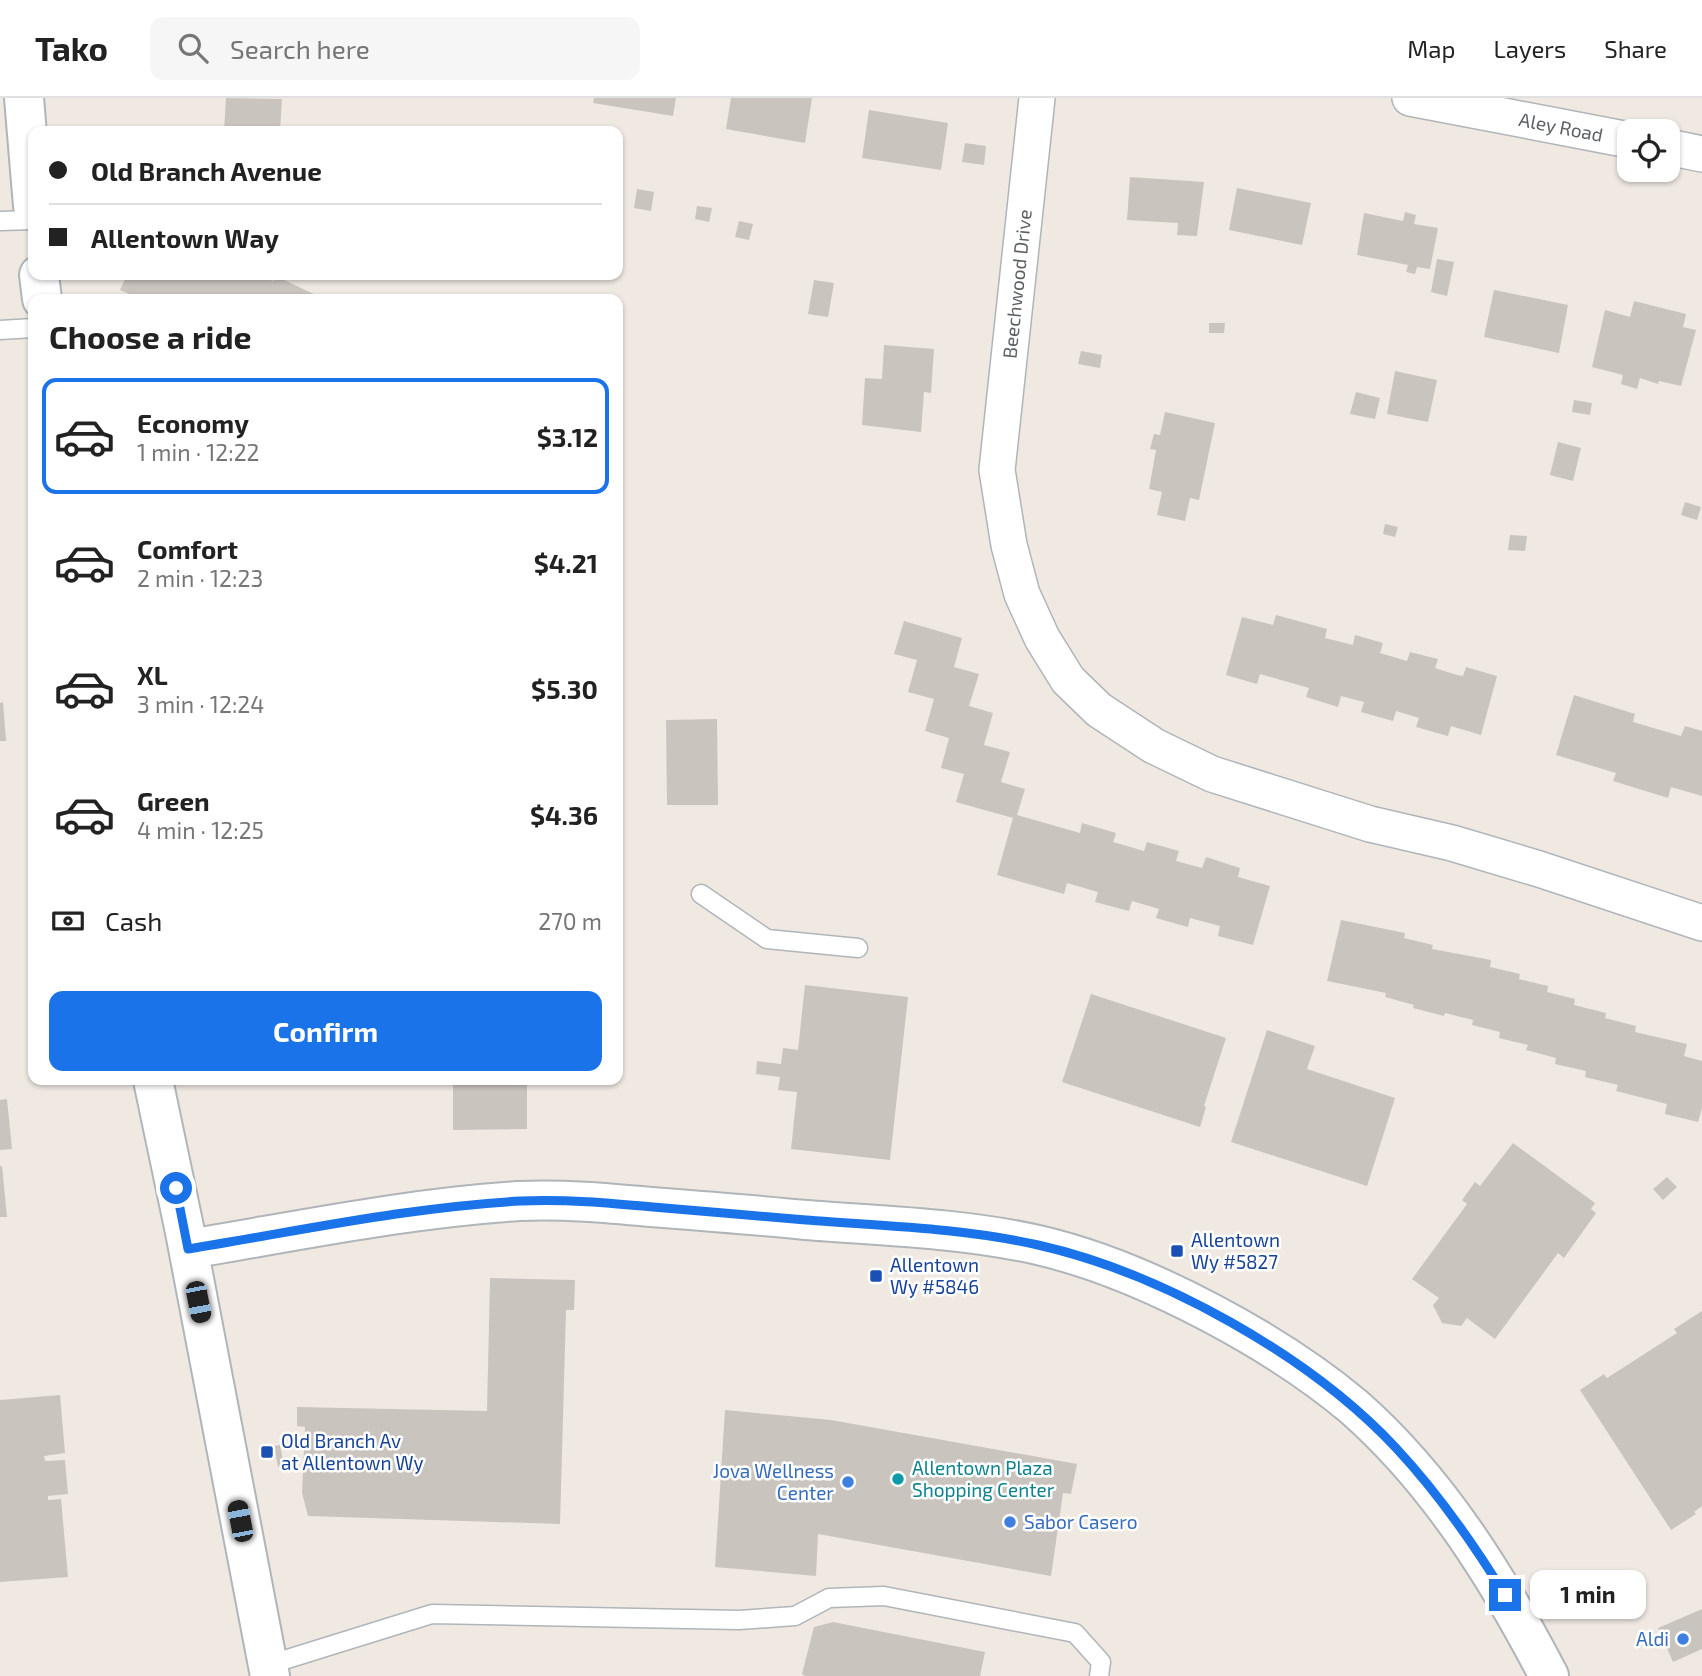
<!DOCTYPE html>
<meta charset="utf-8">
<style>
body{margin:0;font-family:"Exo 2",sans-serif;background:#f6f6f6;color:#222;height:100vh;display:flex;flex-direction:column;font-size:26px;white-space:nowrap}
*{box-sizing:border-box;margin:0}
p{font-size:23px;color:#767676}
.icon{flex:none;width:38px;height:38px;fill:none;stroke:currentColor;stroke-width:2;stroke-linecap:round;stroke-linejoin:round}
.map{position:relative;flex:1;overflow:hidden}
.details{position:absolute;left:28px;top:196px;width:595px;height:791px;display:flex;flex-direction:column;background:#fff;border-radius:14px;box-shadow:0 2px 5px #0004}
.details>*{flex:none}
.hud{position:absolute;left:28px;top:28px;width:595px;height:154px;border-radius:14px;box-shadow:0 2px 5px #0004;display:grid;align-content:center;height:154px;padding:0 21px;background:#fff}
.buttons{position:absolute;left:1617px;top:21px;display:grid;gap:14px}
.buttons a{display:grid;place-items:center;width:63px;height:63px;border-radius:14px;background:#fff;box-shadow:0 2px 5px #0004;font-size:35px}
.end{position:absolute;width:32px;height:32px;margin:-16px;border:9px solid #1a73e8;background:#fff;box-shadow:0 0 0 4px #fff}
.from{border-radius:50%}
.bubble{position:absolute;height:49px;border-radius:14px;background:#fff;box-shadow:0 2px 5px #0004;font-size:23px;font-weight:700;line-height:49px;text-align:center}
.car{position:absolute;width:21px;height:42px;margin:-21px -10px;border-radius:9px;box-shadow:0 0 5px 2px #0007;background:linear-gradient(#222 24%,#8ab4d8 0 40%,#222 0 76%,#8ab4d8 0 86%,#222 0)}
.hud b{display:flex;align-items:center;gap:24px;height:66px;font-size:26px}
.hud b+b{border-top:2px solid #e0e0e0}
.hud i{width:18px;height:18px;background:#222}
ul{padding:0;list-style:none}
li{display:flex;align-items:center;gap:21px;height:116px;margin:0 14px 10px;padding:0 7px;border:4px solid transparent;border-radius:14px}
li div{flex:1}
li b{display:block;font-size:26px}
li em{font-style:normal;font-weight:700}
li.active{border-color:#1a73e8}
li>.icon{width:63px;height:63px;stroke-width:1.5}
h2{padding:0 21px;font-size:32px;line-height:84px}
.pay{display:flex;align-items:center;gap:18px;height:77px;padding:0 21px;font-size:26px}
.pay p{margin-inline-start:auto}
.button{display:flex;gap:14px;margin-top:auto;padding:14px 21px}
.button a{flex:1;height:80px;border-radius:14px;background:#1a73e8;color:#fff;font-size:28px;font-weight:700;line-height:80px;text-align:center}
header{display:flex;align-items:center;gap:42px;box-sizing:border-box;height:98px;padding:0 35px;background:#fff;border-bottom:2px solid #e0e0e0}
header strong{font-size:33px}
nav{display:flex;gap:38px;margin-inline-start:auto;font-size:24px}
.search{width:490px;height:63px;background:#f6f6f6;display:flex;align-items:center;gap:18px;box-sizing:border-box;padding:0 24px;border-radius:14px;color:#767676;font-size:26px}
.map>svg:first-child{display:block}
.building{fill:#cac4bf}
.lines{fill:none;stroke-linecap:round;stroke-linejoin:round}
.service-casing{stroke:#b0b5b9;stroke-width:21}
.minor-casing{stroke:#b0b5b9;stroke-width:38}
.tertiary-casing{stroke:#b0b5b9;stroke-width:42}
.secondary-casing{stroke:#afb5b9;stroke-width:42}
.service{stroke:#fff;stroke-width:18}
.minor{stroke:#fff;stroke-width:35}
.tertiary{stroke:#fff;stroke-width:38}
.secondary{stroke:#fff;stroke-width:38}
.route{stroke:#1a73e8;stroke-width:9}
.transit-dot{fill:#1a4fb4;stroke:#fff;stroke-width:2.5}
.culture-dot{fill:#0f9aa8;stroke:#fff;stroke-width:2.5}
.shop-dot{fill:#3f7fe0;stroke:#fff;stroke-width:2.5}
.labels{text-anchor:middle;stroke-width:5;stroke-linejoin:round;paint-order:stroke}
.street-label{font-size:19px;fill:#5b6165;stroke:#fff}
.transit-label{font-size:19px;fill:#164399;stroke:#fff;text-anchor:start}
.culture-label{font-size:19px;fill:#0d838f;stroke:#fff;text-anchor:start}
.shop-label{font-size:19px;fill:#366cbe;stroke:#fff;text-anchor:end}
</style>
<header>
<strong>Tako</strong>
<div class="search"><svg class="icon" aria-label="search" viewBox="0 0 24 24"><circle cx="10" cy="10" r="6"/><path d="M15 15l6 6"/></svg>Search here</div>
<nav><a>Map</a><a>Layers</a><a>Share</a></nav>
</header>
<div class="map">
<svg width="1702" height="1578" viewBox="0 0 1702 1578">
<rect width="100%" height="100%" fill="#efe9e2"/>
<path class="building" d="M226,0L282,1L280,33H224Z
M594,0H676L673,18L593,5Z
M731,0H812L805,45L726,31Z
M869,12L948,25L941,72L862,60Z
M965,45L986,48L984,67L962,64Z
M1130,79L1204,84L1197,138L1177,137L1178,125L1127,122Z
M1237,90L1311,105L1302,147L1229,132Z
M637,91L654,94L651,113L634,110Z
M697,108L712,110L709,124L695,121Z
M1405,114L1416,117L1414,126L1438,130L1430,171L1417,169L1415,176L1406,174L1408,167L1357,157L1364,115L1403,123Z
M739,123L753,126L749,142L735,139Z
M1437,161L1454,164L1447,198L1431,194Z
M127,177H260L273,183L276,178L324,201H156L150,198L148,201H140L120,192Z
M814,182L834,185L828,219L808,216Z
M1494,192L1568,207L1559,255L1484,239Z
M1634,203L1686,216L1683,229L1696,232L1681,288L1659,283L1658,286L1640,280L1637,291L1621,286L1623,277L1592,269L1605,212L1630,219Z
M1209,225H1225L1224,235H1209Z
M884,247L934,251L931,295L924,294L921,334L862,327L865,280L882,281Z
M1081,253L1102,257L1100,270L1078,266Z
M1395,273L1437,282L1428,324L1387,316Z
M1356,294L1380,300L1375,321L1350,316Z
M1574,302L1592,305L1590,317L1572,314Z
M1165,314L1215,325L1199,402L1190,400L1185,423L1157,417L1162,394L1149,391L1156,352L1150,351L1154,336L1160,337Z
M1558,344L1581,350L1573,383L1550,377Z
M1685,404L1701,409L1697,422L1681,417Z
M1385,426L1398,429L1395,439L1383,436Z
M1510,437L1527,438L1525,453L1508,452Z
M1276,517L1327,531L1325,540L1353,547L1355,537L1383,545L1380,555L1407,563L1410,554L1438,561L1435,570L1457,577L1463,578L1466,569L1497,578L1481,637L1451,628L1448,638L1416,629L1419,620L1396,613L1393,623L1361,614L1364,604L1341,598L1338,609L1306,599L1309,590L1260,576L1257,586L1226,577L1242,519L1273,527Z
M904,523L962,540L954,569L979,576L969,608L993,615L984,647L1010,654L1001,684L1025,691L1017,717L1080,735L1082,725L1116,735L1113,744L1144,753L1147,744L1179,753L1176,763L1202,770L1206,759L1240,770L1238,779L1270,788L1253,847L1218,838L1220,828L1190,820L1188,829L1156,820L1159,811L1132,803L1129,813L1095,804L1098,794L1067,785L1064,796L997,777L1013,720L956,704L964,676L941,670L949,640L925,633L934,601L908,594L917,562L894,556Z
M1574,597L1635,616L1633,624L1681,638L1685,628L1702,633V698L1671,689L1668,700L1613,683L1616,675L1556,657Z
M3,604L6,643H0V605Z
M717,621L718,707H667L666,622Z
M1341,822L1405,835L1404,840L1433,847L1432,851L1491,862L1490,869L1520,876L1519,881L1548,888L1547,894L1575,901L1574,907L1606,915L1605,920L1636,928L1635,934L1687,946L1684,958L1702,963V1010L1698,1024L1665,1016L1667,1006L1616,993L1618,987L1585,979L1586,973L1555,966L1556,960L1526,952L1528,947L1499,940L1500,934L1472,927L1473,922L1445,915L1444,918L1413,910L1414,907L1385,899L1386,895L1327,883Z
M805,887L908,899L890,1062L791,1051L797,994L778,992L780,979L756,976L757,963L781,966L783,950L798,952Z
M1091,896L1226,940L1204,1008L1206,1009L1200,1029L1062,984Z
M1267,932L1315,948L1307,971L1395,1000L1367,1088L1231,1044Z
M453,982H527V1031L453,1032Z
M7,1001L12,1051L0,1052V1002Z
M1513,1045L1595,1105L1591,1111L1596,1115L1564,1160L1558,1155L1495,1241L1467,1220L1461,1228L1442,1225L1433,1207L1439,1200L1412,1181L1467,1106L1462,1102L1475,1084L1480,1088Z
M0,1068H2L7,1119H0Z
M1667,1079L1677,1089L1663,1102L1653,1091Z
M490,1180L575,1182L574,1212H566L560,1426L308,1418L302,1395L305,1329L297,1328V1309L487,1313Z
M1702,1213V1408L1694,1414L1696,1416L1671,1432L1580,1292L1604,1276L1607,1280L1677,1235L1674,1231Z
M60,1297L65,1355L44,1358L45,1363L65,1362L68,1396L48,1398V1402L61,1401L68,1479L0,1484V1302Z
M725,1312L831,1322L1077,1366L1071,1396L1063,1395L1051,1478L818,1436L816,1478L715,1469Z
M280,1347L284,1368L278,1369L274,1348Z
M1702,1511V1551L1673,1564L1658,1530Z
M833,1524L985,1554L980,1578H805L802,1576L814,1529Z"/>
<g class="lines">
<g class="service-casing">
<path id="service" d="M0,123L33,122
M0,232L33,230
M701,796L767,841L858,850
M268,1567L432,1516L739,1522L795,1518L829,1500L884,1498L1075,1535L1101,1564L1099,1578"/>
</g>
<g class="minor-casing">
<path id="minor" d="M1037,0L997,372L1009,447L1022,496L1042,540L1068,582L1099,612L1154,648L1212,676L1370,726L1452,745L1539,771L1702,825
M1410,0L1629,42
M1668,49L1702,56"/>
</g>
<g class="tertiary-casing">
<path id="tertiary" d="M189,1151C298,1133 408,1110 519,1103C563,1101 607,1105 651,1109C703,1113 755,1117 806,1122C883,1128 963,1130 1038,1147C1099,1161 1156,1186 1211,1215C1262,1242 1310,1272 1354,1309C1438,1383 1498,1480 1549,1578"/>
</g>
<g class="secondary-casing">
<path id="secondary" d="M24,0L33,108
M39,177L42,201
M153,982L185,1134L270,1578"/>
</g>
<use href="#service" class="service"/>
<use href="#minor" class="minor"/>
<use href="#tertiary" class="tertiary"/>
<use href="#secondary" class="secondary"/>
</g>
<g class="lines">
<path class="route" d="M176,1090L188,1151C299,1133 409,1109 521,1103C565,1101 609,1105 653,1109C704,1113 755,1118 806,1122C883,1128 963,1130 1038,1147C1162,1175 1310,1258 1396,1350C1438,1395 1473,1445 1505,1497"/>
</g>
<g class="transit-dot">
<rect x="1170" y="1146" width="14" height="14" rx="3.5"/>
<rect x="869" y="1171" width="14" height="14" rx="3.5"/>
<rect x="260" y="1347" width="14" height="14" rx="3.5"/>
</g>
<circle class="culture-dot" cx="898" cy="1381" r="7"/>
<g class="shop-dot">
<circle cx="848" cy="1384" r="7"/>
<circle cx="1010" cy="1424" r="7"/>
<circle cx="1683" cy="1541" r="7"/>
</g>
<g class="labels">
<g class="street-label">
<text transform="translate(1561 29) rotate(11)" y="7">Aley Road</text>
<text transform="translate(1017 186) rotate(-84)" y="7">Beechwood Drive</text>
</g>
<g class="transit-label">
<text x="1191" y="1149">Allentown<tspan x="1191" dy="22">Wy #5827</tspan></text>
<text x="890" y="1174">Allentown<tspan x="890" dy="22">Wy #5846</tspan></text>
<text x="281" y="1350">Old Branch Av<tspan x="281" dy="22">at Allentown Wy</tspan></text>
</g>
<g class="culture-label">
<text x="912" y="1377">Allentown Plaza<tspan x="912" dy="22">Shopping Center</tspan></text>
</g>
<g class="shop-label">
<text x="834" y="1380">Jova Wellness<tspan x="834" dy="22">Center</tspan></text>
<text x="1024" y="1431" text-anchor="start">Sabor Casero</text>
<text x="1669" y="1548">Aldi</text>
</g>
</g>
</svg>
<div class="buttons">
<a><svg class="icon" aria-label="locate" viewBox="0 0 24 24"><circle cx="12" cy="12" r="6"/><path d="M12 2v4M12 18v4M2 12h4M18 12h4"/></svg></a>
</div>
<i class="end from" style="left:176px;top:1090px"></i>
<i class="end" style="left:1505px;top:1497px"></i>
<div class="bubble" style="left:1530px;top:1472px;width:116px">1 min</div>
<i class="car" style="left:198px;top:1204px;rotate:169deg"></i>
<i class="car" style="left:240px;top:1423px;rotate:349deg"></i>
<div class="hud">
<b><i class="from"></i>Old Branch Avenue</b>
<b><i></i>Allentown Way</b>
</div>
<section class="details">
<h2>Choose a ride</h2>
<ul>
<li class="active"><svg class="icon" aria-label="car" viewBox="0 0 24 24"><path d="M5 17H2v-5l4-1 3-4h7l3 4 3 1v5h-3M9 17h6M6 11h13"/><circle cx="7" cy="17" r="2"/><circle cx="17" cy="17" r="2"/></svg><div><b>Economy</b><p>1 min · 12:22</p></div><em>$3.12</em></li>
<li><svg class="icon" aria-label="car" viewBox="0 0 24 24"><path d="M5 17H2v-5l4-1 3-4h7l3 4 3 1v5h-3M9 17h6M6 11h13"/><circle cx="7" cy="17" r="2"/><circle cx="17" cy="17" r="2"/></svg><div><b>Comfort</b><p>2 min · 12:23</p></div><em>$4.21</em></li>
<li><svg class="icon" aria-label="car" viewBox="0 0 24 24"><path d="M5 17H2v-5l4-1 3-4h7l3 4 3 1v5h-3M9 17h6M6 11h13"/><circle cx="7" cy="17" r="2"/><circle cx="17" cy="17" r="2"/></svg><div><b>XL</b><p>3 min · 12:24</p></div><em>$5.30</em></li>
<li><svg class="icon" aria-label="car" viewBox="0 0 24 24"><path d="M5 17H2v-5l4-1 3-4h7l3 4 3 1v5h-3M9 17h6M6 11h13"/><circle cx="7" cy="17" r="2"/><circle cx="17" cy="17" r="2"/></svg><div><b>Green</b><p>4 min · 12:25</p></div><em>$4.36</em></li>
</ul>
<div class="pay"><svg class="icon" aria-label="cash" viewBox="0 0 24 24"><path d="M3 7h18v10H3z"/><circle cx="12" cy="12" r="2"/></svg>Cash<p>270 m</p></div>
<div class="button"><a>Confirm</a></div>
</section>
</div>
